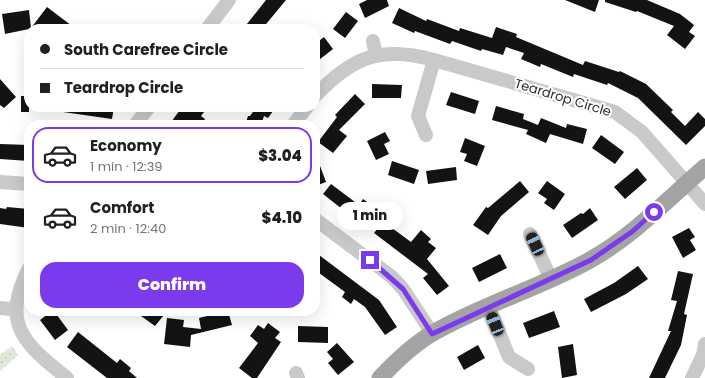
<!DOCTYPE html>
<meta charset="utf-8">
<style>
body{margin:0;font-family:Poppins,sans-serif;background:#f2f2f2;color:#202124;height:100vh;display:flex;flex-direction:column;font-size:15px;white-space:nowrap}
*{box-sizing:border-box;margin:0}
p{font-size:13px;color:#757577}
.icon{flex:none;width:22px;height:22px;fill:none;stroke:currentColor;stroke-width:2;stroke-linecap:round;stroke-linejoin:round}
.map{position:relative;flex:1;overflow:hidden}
.sheet{position:absolute;left:24px;top:120px;width:296px;height:196px;display:flex;flex-direction:column;background:#fff;border-radius:16px;box-shadow:0 4px 16px #0002}
.sheet>*{flex:none}
.top-card{position:absolute;left:24px;top:24px;width:296px;height:88px;border-radius:16px;box-shadow:0 4px 16px #0002;display:grid;align-content:center;height:88px;padding:0 16px;background:#fff}
.end{position:absolute;width:18px;height:18px;margin:-9px;border:5px solid #7c3aed;background:#fff;box-shadow:0 0 0 2px #fff}
.from{border-radius:50%}
.bubble{position:absolute;height:28px;border-radius:14px;background:#fff;box-shadow:0 4px 16px #0002;font-size:13px;font-weight:800;line-height:28px;text-align:center}
.car{position:absolute;width:12px;height:24px;margin:-12px -6px;border-radius:5px;box-shadow:0 0 3px 1px #0007;background:linear-gradient(#222 24%,#8ab4d8 0 40%,#222 0 76%,#8ab4d8 0 86%,#222 0)}
.top-card b{display:flex;align-items:center;gap:14px;height:38px;font-size:15px}
.top-card b+b{border-top:1px solid #e0e0e0}
.top-card i{width:10px;height:10px;background:#202124}
ul{padding:7px 0 0;list-style:none}
li{display:flex;align-items:center;gap:12px;height:56px;margin:0 8px 6px;padding:0 8px;border:2px solid transparent;border-radius:16px}
li div{flex:1}
li b{display:block;font-size:15px}
li em{font-style:normal;font-weight:800}
li.selected{border-color:#7c3aed}
li>.icon{width:36px;height:36px;stroke-width:1.5}
.cta{display:flex;gap:8px;margin-top:auto;padding:8px 16px}
.cta a{flex:1;height:46px;border-radius:16px;background:#7c3aed;color:#fff;font-size:16px;font-weight:800;line-height:46px;text-align:center}
.map>svg:first-child{display:block}
.park{fill:url(#park-dots)}
.building{fill:#131313}
.lines{fill:none;stroke-linecap:round;stroke-linejoin:round}
.minor{stroke:#c9c9c9;stroke-width:14}
.major{stroke:#a4a4a4;stroke-width:17}
.route{stroke:#7c3aed;stroke-width:5}
.labels{text-anchor:middle;stroke-width:4;stroke-linejoin:round;paint-order:stroke}
.street-label{font-size:13px;fill:#2c2c2c;stroke:#fff}
</style>
<div class="map">
<svg width="705" height="378" viewBox="0 0 705 378">
<defs>
<pattern id="park-dots" width="8" height="8" patternUnits="userSpaceOnUse"><rect width="8" height="8" fill="#e1e9da"/><path d="M2 2h.1M6 6h.1" fill="none" stroke="#c1c8bb" stroke-width="1.8" stroke-linecap="round"/></pattern>
</defs>
<rect width="100%" height="100%" fill="#fff"/>
<path class="park" d="M12,346L18,355L0,371V355Z"/>
<path class="building" d="M266,0H286L262,29H243Z
M367,0H387L389,6L365,18L359,4Z
M565,0H599L595,12Z
M605,0H647L680,14L694,25L689,32L695,36L685,49L667,35L674,26L637,11L636,12L605,2Z
M47,7L76,29H29L5,34L2,14L29,10L31,28Z
M399,8L426,21L427,19L459,31L460,28L492,38L496,27L517,34L516,37L583,65L585,61L619,72L620,71L646,84L673,110L671,112L685,126L698,112L705,119V126L686,145L638,98L608,83L607,85L574,74L573,77L541,64L540,67L521,59L524,53L506,47L503,55L482,49L481,51L452,41L450,44L415,31L414,33L392,23Z
M346,12L358,21L345,38L333,29Z
M324,37L333,49L315,63V44Z
M0,79L16,97L4,108L0,105Z
M372,84L402,85L401,98H372Z
M451,92L479,101L475,114L446,105Z
M355,94L365,104L339,130L347,136L333,153L318,142L337,117L335,115Z
M21,96H29V112H21Z
M496,106L524,114L523,119L538,125L541,118L566,128L567,124L587,129L583,144L550,134L546,143L526,134L528,130L492,120Z
M64,107H114L112,119L63,112Z
M182,107H208L201,116L205,119L201,125H169Z
M252,107H276L268,118L264,116L261,125H245L248,116H250L255,109Z
M385,132L390,141L384,144L389,154L376,160L367,141Z
M601,135L624,152L615,164L592,148Z
M465,138L485,146L477,166L464,161L467,154L460,152Z
M0,144L29,145V161L0,159Z
M316,155L326,182L315,186V156Z
M392,161L419,170L414,184L388,175Z
M456,167L457,180L428,184L426,171Z
M637,168L647,180L625,199L614,187Z
M520,181L529,192L501,216L488,235L473,225L486,207L488,208Z
M547,181L565,194L554,210L544,203L547,199L538,193Z
M331,184L359,205L363,199L381,212L377,217L411,242L421,230L431,239L428,242L436,248L427,259L449,286L437,295L423,278L428,274L374,233L378,228L365,218L361,224L323,194Z
M7,207L29,209V228L0,224V208L6,209Z
M590,208L598,220L572,238L563,225L581,213L583,214Z
M689,228L695,237L690,240L696,250L683,258L672,237Z
M315,252L379,300L397,327L385,335L365,307L354,299L351,304L342,297L345,292L315,270Z
M500,254L507,268L479,282L472,268Z
M638,266L648,279L626,294L591,312L584,299L614,283Z
M678,271L693,274L684,314L687,315L681,345L665,378H649L671,331H668L677,301L671,300Z
M52,311H54L68,330L55,340L40,320Z
M134,311H159L164,315L155,326Z
M228,311L232,325L191,335L190,347L164,344L167,318L184,320L183,327L201,329L199,318Z
M554,311L560,327L529,338L523,323Z
M268,323L280,332L275,338L281,342L257,378H252L239,368L258,343L250,336L258,325L264,329Z
M298,326L328,327V343L298,342Z
M78,332L117,363L120,359L131,368L129,371L137,378H107L67,347Z
M337,343L354,362L338,375L328,363L333,359L327,352Z
M573,344L577,375L562,378L558,347Z
M478,345L485,358L464,370L457,357Z"/>
<g class="lines">
<path class="minor" d="M207,29L229,0
M373,41L376,56
M315,96C352,57 381,45 434,60L615,112L642,132L705,204
M135,125L149,107
M293,125L307,107
M426,135L418,116L434,60
M0,182L29,184
M315,219L392,277L403,289L432,333
M530,234L551,279
M29,268C0,325 25,344 67,378
M488,306L509,357L528,369
M0,308L12,309
M296,373L298,378
M692,378L703,355L705,344"/>
<path class="major" d="M380,378C395,362 414,344 433,333C483,304 540,288 590,260C633,236 668,199 705,167"/>
</g>
<g class="lines">
<path class="route" d="M370,260L403,289L432,334L591,260L633,231L654,212"/>
</g>
<g class="labels">
<g class="street-label">
<text transform="translate(563 97) rotate(17)" y="5">Teardrop Circle</text>
</g>
</g>
</svg>
<i class="end from" style="left:654px;top:212px"></i>
<i class="end" style="left:370px;top:260px"></i>
<div class="bubble" style="left:337px;top:202px;width:66px">1 min</div>
<i class="car" style="left:535px;top:244px;rotate:335deg"></i>
<i class="car" style="left:495px;top:324px;rotate:338deg"></i>
<div class="top-card">
<b><i class="from"></i>South Carefree Circle</b>
<b><i></i>Teardrop Circle</b>
</div>
<section class="sheet">
<ul>
<li class="selected"><svg class="icon" aria-label="car" viewBox="0 0 24 24"><path d="M5 17H2v-5l4-1 3-4h7l3 4 3 1v5h-3M9 17h6M6 11h13"/><circle cx="7" cy="17" r="2"/><circle cx="17" cy="17" r="2"/></svg><div><b>Economy</b><p>1 min · 12:39</p></div><em>$3.04</em></li>
<li><svg class="icon" aria-label="car" viewBox="0 0 24 24"><path d="M5 17H2v-5l4-1 3-4h7l3 4 3 1v5h-3M9 17h6M6 11h13"/><circle cx="7" cy="17" r="2"/><circle cx="17" cy="17" r="2"/></svg><div><b>Comfort</b><p>2 min · 12:40</p></div><em>$4.10</em></li>
</ul>
<div class="cta"><a>Confirm</a></div>
</section>
</div>
